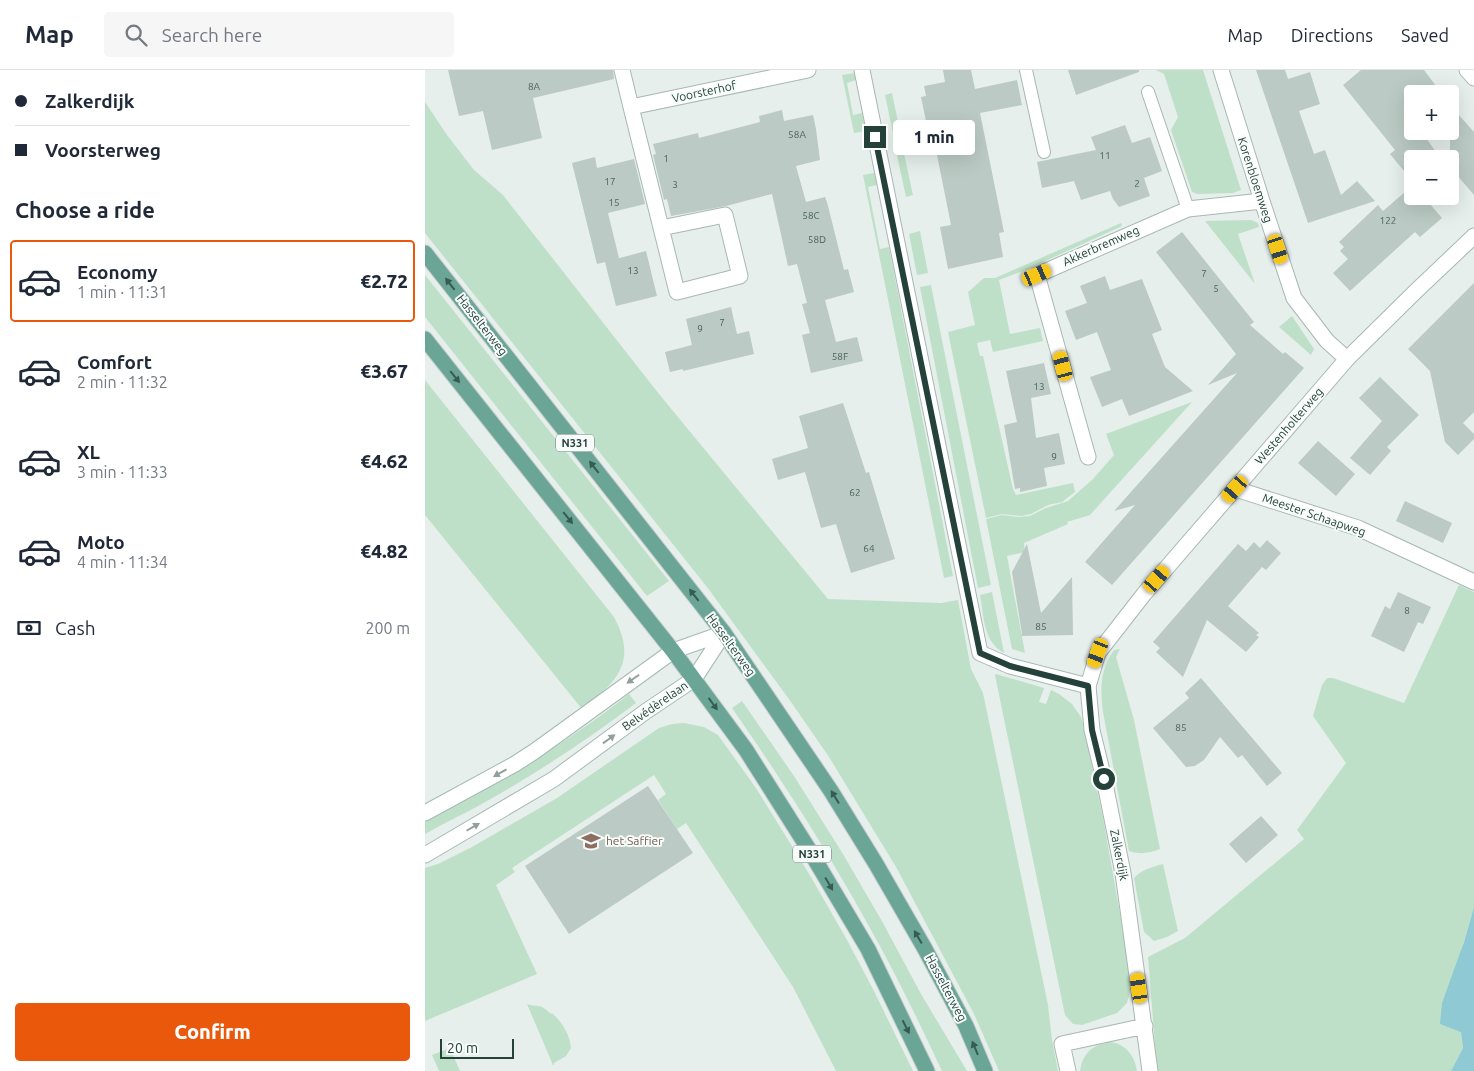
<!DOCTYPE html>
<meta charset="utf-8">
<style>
body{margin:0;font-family:Ubuntu,sans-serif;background:#f6f6f7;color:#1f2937;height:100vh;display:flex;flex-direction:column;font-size:19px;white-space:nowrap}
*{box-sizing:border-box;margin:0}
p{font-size:16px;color:#747a83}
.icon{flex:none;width:28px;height:28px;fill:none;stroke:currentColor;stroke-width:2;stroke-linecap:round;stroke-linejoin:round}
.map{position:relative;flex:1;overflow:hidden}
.drawer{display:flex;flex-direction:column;background:#fff;width:425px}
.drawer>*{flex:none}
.hud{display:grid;align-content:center;height:110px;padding:0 15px;background:#fff}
.tools{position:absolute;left:979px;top:15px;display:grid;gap:10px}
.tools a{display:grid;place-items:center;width:55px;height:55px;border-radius:5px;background:#fff;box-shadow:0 5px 20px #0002;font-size:25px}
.scale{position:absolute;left:15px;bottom:12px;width:74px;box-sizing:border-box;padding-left:5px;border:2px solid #24423a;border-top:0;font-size:14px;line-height:18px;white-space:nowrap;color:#24423a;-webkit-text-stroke:4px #f7fbf9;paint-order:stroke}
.end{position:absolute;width:22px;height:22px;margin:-11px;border:6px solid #24423a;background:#fff;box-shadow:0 0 0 2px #fff}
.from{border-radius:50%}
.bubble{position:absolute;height:35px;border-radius:5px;background:#fff;box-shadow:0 5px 20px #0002;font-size:16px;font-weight:800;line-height:35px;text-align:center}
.car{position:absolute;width:15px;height:30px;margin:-15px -8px;border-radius:6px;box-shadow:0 0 4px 1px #0007;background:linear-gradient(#f5c518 24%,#345 0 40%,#f5c518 0 76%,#345 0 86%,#f5c518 0)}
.hud b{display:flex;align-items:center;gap:18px;height:48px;font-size:19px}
.hud b+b{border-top:1px solid #e0e1e3}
.hud i{width:12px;height:12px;background:#1f2937}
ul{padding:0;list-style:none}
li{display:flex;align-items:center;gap:15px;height:82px;margin:0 10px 8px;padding:0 5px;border:2px solid transparent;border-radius:5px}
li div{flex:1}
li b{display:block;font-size:19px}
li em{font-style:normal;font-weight:800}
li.on{border-color:#ea580c}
li>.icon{width:45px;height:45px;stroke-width:1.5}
h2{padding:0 15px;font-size:22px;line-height:60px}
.pay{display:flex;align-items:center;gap:12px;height:55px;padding:0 15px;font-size:19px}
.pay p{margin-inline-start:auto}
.button{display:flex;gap:10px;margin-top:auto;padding:10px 15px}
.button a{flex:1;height:58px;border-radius:5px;background:#ea580c;color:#fff;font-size:20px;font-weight:800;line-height:58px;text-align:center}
header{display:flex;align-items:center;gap:30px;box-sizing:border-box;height:70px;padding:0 25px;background:#fff;border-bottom:1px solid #e0e1e3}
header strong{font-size:24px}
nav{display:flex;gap:28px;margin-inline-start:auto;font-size:18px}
.search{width:350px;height:45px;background:#f6f6f7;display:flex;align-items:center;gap:12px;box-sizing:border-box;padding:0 18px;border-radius:5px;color:#747a83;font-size:19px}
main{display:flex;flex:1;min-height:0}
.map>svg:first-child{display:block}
.green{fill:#bfe0c8}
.water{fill:#8ec9d4}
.building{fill:#bbcac4}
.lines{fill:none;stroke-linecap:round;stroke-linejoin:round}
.service-casing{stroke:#a8b8b2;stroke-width:14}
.minor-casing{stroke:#a8b8b2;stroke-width:17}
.tertiary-casing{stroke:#a8b8b2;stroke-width:17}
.secondary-casing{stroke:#a4bbb3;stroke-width:17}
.primary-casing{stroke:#c2cac8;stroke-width:17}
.service{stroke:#fff;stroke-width:12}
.minor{stroke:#fff;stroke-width:15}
.tertiary{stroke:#fff;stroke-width:15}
.secondary{stroke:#fff;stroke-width:15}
.primary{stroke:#6aa596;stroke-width:15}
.oneway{fill:#365b51}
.oneway2{fill:#92a09c}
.route{stroke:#24423a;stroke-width:6}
.labels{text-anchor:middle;stroke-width:4;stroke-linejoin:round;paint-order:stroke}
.number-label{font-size:10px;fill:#4a645c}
.shield{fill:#f7fbf9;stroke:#637a73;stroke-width:1}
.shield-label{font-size:11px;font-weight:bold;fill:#24423a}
.street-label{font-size:12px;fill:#24423a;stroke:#f7fbf9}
.education-label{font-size:12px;fill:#785e54;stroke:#f7fbf9;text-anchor:start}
</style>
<header>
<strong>Map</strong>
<div class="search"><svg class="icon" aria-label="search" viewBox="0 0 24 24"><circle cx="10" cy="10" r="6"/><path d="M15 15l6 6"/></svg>Search here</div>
<nav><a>Map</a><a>Directions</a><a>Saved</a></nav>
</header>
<main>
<section class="drawer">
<div class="hud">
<b><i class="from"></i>Zalkerdijk</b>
<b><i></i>Voorsterweg</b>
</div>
<h2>Choose a ride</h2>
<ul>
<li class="on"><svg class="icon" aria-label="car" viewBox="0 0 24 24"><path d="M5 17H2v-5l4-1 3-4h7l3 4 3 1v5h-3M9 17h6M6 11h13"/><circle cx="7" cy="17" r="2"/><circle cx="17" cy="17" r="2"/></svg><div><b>Economy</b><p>1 min · 11:31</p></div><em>€2.72</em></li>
<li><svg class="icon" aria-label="car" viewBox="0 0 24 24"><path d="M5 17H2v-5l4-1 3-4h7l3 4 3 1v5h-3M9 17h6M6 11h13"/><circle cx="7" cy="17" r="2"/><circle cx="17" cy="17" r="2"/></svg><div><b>Comfort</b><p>2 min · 11:32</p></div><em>€3.67</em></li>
<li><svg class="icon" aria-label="car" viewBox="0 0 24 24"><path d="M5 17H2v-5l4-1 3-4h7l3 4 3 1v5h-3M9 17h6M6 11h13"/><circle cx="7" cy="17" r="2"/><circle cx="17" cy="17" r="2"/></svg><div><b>XL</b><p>3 min · 11:33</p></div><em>€4.62</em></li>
<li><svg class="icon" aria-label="car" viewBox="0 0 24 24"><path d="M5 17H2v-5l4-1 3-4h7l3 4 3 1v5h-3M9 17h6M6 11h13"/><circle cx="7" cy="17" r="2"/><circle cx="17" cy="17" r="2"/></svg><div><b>Moto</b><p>4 min · 11:34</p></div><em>€4.82</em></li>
</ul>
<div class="pay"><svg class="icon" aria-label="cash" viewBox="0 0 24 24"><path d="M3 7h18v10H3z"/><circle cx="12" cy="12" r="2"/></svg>Cash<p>200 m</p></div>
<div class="button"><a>Confirm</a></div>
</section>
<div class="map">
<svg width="1049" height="1001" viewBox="0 0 1049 1001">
<rect width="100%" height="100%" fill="#e6efeb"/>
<path class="green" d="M731,0H778L816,120L808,123L773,124L767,122L746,60L753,47L739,4Z
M430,3L431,10L422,13L428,45L437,43L441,61L429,63L417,5Z
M467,23L477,71L470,73L460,25Z
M0,32L22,65L49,100L78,125L234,324L403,529L516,533L533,530L546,599L558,623L623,935L627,970L633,1001H574L549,944L471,797L404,687L366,632L282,517L0,163Z
M479,84L488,125L481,127L472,85Z
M449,103L452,115L443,117L455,179L464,177L528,506L519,508L438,105Z
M826,150L833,153L834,157L813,164L830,214L780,151Z
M696,153L697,156L603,199L574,210L585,264L615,258L618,271L568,282L565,270L552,273L555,286H558L588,419L591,425L648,413L650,422L637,432L623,435L606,444L596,446L577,444L561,448L523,262L550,255L543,222L559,208H570Z
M495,161L503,203L492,205L484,164Z
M0,205L244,511L222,526L0,247Z
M506,215L566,515L553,518L495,217Z
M867,246L889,279L886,285L854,257Z
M0,310L189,547C213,592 192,612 157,639L0,445Z
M767,332L665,445L642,452L643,454L599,473L600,482L582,486L600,583L587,579L561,449L577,445L594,447L605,446L621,438L643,431L668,409L689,385L681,364Z
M1034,515L1049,522V837L1015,954L1036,961L1038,978L1026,1001H732L723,887L760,868L879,769L872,760L921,693L888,646L897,615L902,608H908L979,633Z
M567,522L579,583C558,572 559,546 555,525Z
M695,579L691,587L709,650L735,779C724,783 716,785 704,781L678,642C675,619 675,599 689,580Z
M571,604L619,618L614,632L621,634L626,620L634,624L647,634L656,647L659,656L679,753L701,878L705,921L702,933L692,943L657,955L648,954L640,945L570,605Z
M204,624L211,633C165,668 115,701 64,730C43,742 21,752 0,764V751C72,714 141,674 204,624Z
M317,631L369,706L418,784L458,853L496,924L542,1001H517C493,950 469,900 441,851C400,777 355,707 307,638Z
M259,653L279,657L293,665L331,718L386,807L422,870L449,921L488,1001H411L368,917L261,753L252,759L233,730L241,724L229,705L87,798L90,802L71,815L112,904L0,951V798L13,794L47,777L132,728L234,658L247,654Z
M738,794L753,861L742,867L729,871L719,862L709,808C717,799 728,797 738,794Z
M102,934C112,938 114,932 126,944L127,943C136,951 145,964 146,978L141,986L129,993V995H128Z
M682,971C699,973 709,983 712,1001H655C657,985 666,975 682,973Z
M25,978L35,1001H14L7,985Z"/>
<path class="water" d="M1049,837V1001H1026L1038,978L1036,962L1015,954L1017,933L1039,872Z"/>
<path class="building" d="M23,0H188L189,9L108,28L117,68L67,80L58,41L34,46Z
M518,0H546L550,19L592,10L597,35L555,43L579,162L574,163L578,187L523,199L515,157L526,155L506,55L502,56L496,27L501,26L499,16L520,12Z
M643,0H714V2L651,25Z
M831,0H860L863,9L885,2L895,34L874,41L889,84L900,80L916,125L932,111L950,131L883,153Z
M936,0H999L1017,24H988V61H996L1016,89H988V112L965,84L970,80L918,15Z
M1025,35L1049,62V125L1025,97Z
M357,40L359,51L388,45L391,59L395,90L371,96L381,132L400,127L402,132L419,200L423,199L429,222L400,230L411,272L432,267L438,291L386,303L377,265L385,263L377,234L382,233L372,194L363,196L347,124L301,136L246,146L242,129L239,130L228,85L231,84L228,74L273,63L274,68L335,52L334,46Z
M700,55L707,73L725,67L737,101L719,108L725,126L694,137L688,129L685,121L656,130L649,111L617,118L612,92L671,80L666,67Z
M170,87L172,98L209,89L220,134L183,143L194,188L191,189L221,181L232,226L191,236L180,192L172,194L147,93Z
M988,115V126H998L1017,148L995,167L990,162L925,221L908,203L923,189L915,181L919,177L914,172L953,135L958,141Z
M757,162L829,252L825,255L858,284L860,282L879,298L687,515L660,492L710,435L689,441L812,303L783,315L811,284L731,182Z
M680,206L685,220L717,209L737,260L727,264L740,297L768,321L704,346L697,329L677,337L665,307L686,300L672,262L651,270L640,241L662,233L655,216Z
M1049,213V342L1038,353L1049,364V369L1033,385L1020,372L1005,301L983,279Z
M306,237L312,264L324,261L329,284L258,301V299L245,302L240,282L267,275L261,249Z
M619,293L626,324L606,328L611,368L634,363L640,394L619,398L622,416L595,422V418L590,419L579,355L592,352L581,301Z
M955,307L994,345L962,377L966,381L945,405L925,388L957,351L934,328Z
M418,333L441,403L444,402L470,489L426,503L411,454L396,458L380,402L353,410L347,389L383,378L374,346Z
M893,371L930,404L911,426L873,393Z
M980,431L1027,453L1018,473L971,451Z
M842,470L856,483L841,500L837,497L803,536L834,563L831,565L834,567L821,582L782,550L758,607L731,582L735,578L728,572L813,474L821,481L829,472L835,478Z
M602,474L616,543L647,507L648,565L596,566L597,564L587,502Z
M973,522L1006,537L998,554L993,552L979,582L946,566L960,536L965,539Z
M776,608L857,703L842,716L817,685L813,688L795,667L779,690L770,696L761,697L728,658L764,628L760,623Z
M223,716L268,783L144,864L100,796Z
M836,746L853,765L821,793L804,774Z"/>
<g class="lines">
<g class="service-casing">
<path id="service" d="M601,0L619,82
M723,22L763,139"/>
</g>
<g class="minor-casing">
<path id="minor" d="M197,0L206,37L383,0
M796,0L837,131L869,228L902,271L922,289
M1042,0L1049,8
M206,37L252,222L315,206L300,145L236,158
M663,387L612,205L763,139L837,131
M811,419L933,458L1049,512
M663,616L667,660L679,709L698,803L725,1001
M643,1001L637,974L720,956"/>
</g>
<g class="tertiary-casing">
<path id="tertiary" d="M437,0L555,583L585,596L663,616L673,583L719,524L922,289L991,221L1049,166"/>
</g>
<g class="secondary-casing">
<path id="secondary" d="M0,743L90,694L110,681L248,581L299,563
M0,785L129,709L220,642L269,609L299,563"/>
</g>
<g class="primary-casing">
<path id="primary" d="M0,183L299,563L406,721L451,794L500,879L541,956L560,1001
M0,269L248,581L321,680L383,778L443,879L502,1001"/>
</g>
<use href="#service" class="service"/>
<use href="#minor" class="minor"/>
<use href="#tertiary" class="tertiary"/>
<use href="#secondary" class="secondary"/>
<use href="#primary" class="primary"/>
</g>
<defs><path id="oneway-solid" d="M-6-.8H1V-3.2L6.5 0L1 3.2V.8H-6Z" transform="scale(1.25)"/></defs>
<g class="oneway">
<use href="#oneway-solid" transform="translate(25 214) rotate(-128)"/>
<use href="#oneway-solid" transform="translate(30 307) rotate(51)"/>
<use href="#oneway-solid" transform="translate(169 397) rotate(-128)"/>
<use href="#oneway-solid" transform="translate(143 448) rotate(51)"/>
<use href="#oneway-solid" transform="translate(269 525) rotate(-128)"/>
<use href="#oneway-solid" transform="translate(288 634) rotate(54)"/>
<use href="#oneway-solid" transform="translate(410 727) rotate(-122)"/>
<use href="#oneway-solid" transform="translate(404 814) rotate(60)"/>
<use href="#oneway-solid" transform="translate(493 867) rotate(-120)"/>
<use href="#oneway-solid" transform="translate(481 957) rotate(63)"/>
<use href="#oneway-solid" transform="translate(550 978) rotate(-113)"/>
</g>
<g class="oneway2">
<use href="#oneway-solid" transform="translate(208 609) rotate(145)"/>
<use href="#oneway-solid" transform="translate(184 669) rotate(-36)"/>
<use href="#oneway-solid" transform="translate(75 703) rotate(151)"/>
<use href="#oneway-solid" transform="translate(48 757) rotate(-30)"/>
</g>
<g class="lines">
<path class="route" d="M450,67L555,583L585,596L663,616L667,660L679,709"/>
</g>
<defs>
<g id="school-bare" transform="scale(1.5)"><path d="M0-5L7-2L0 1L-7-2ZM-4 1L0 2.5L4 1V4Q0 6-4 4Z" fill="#8d6e63" stroke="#f7fbf9" stroke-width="2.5" paint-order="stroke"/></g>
</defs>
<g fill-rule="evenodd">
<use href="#school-bare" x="166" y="771"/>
</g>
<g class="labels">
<g class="number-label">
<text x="109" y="20">8A</text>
<text x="372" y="68">58A</text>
<text x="680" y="89">11</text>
<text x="241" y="92">1</text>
<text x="185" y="115">17</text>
<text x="712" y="117">2</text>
<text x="250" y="118">3</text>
<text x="189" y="136">15</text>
<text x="386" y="149">58C</text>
<text x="963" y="154">122</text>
<text x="392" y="173">58D</text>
<text x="208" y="204">13</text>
<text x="779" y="207">7</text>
<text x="791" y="222">5</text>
<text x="297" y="256">7</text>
<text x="275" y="262">9</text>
<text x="415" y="290">58F</text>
<text x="614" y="320">13</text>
<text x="629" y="390">9</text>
<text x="430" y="426">62</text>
<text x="444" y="482">64</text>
<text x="982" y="544">8</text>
<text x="616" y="560">85</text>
<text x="756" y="661">85</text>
</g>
<g class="shield">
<rect x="131" y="364.5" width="38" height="17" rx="4"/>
<rect x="368" y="775.5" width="38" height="17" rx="4"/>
</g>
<g class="shield-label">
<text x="150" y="377">N331</text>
<text x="387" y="788">N331</text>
</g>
<g class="street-label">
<text transform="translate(279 22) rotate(-12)" y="4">Voorsterhof</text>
<text transform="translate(830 110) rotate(72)" y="4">Korenbloemweg</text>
<text transform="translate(676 176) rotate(-24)" y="4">Akkerbremweg</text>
<text transform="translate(57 255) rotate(52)" y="4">Hasselterweg</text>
<text transform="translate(864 356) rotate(-49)" y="4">Westenholterweg</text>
<text transform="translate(889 445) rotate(19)" y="4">Meester Schaapweg</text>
<text transform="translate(306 575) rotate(54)" y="4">Hasselterweg</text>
<text transform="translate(230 636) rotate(-35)" y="4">Belvédèrelaan</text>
<text transform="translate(694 785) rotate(79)" y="4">Zalkerdijk</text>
<text transform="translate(521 918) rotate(62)" y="4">Hasselterweg</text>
</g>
<g class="education-label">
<text x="181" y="775">het Saffier</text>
</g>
</g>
</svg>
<div class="tools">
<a>+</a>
<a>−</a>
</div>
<div class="scale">20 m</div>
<i class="end from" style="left:679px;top:709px"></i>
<i class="end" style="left:450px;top:67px"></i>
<div class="bubble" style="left:468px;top:50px;width:82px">1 min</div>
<i class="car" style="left:853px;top:179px;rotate:162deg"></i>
<i class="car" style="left:612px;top:205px;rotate:66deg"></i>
<i class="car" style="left:638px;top:296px;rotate:345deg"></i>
<i class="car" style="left:810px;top:419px;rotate:221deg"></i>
<i class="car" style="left:732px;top:509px;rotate:41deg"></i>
<i class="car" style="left:673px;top:583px;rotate:201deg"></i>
<i class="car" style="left:714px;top:918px;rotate:352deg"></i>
</div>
</main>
